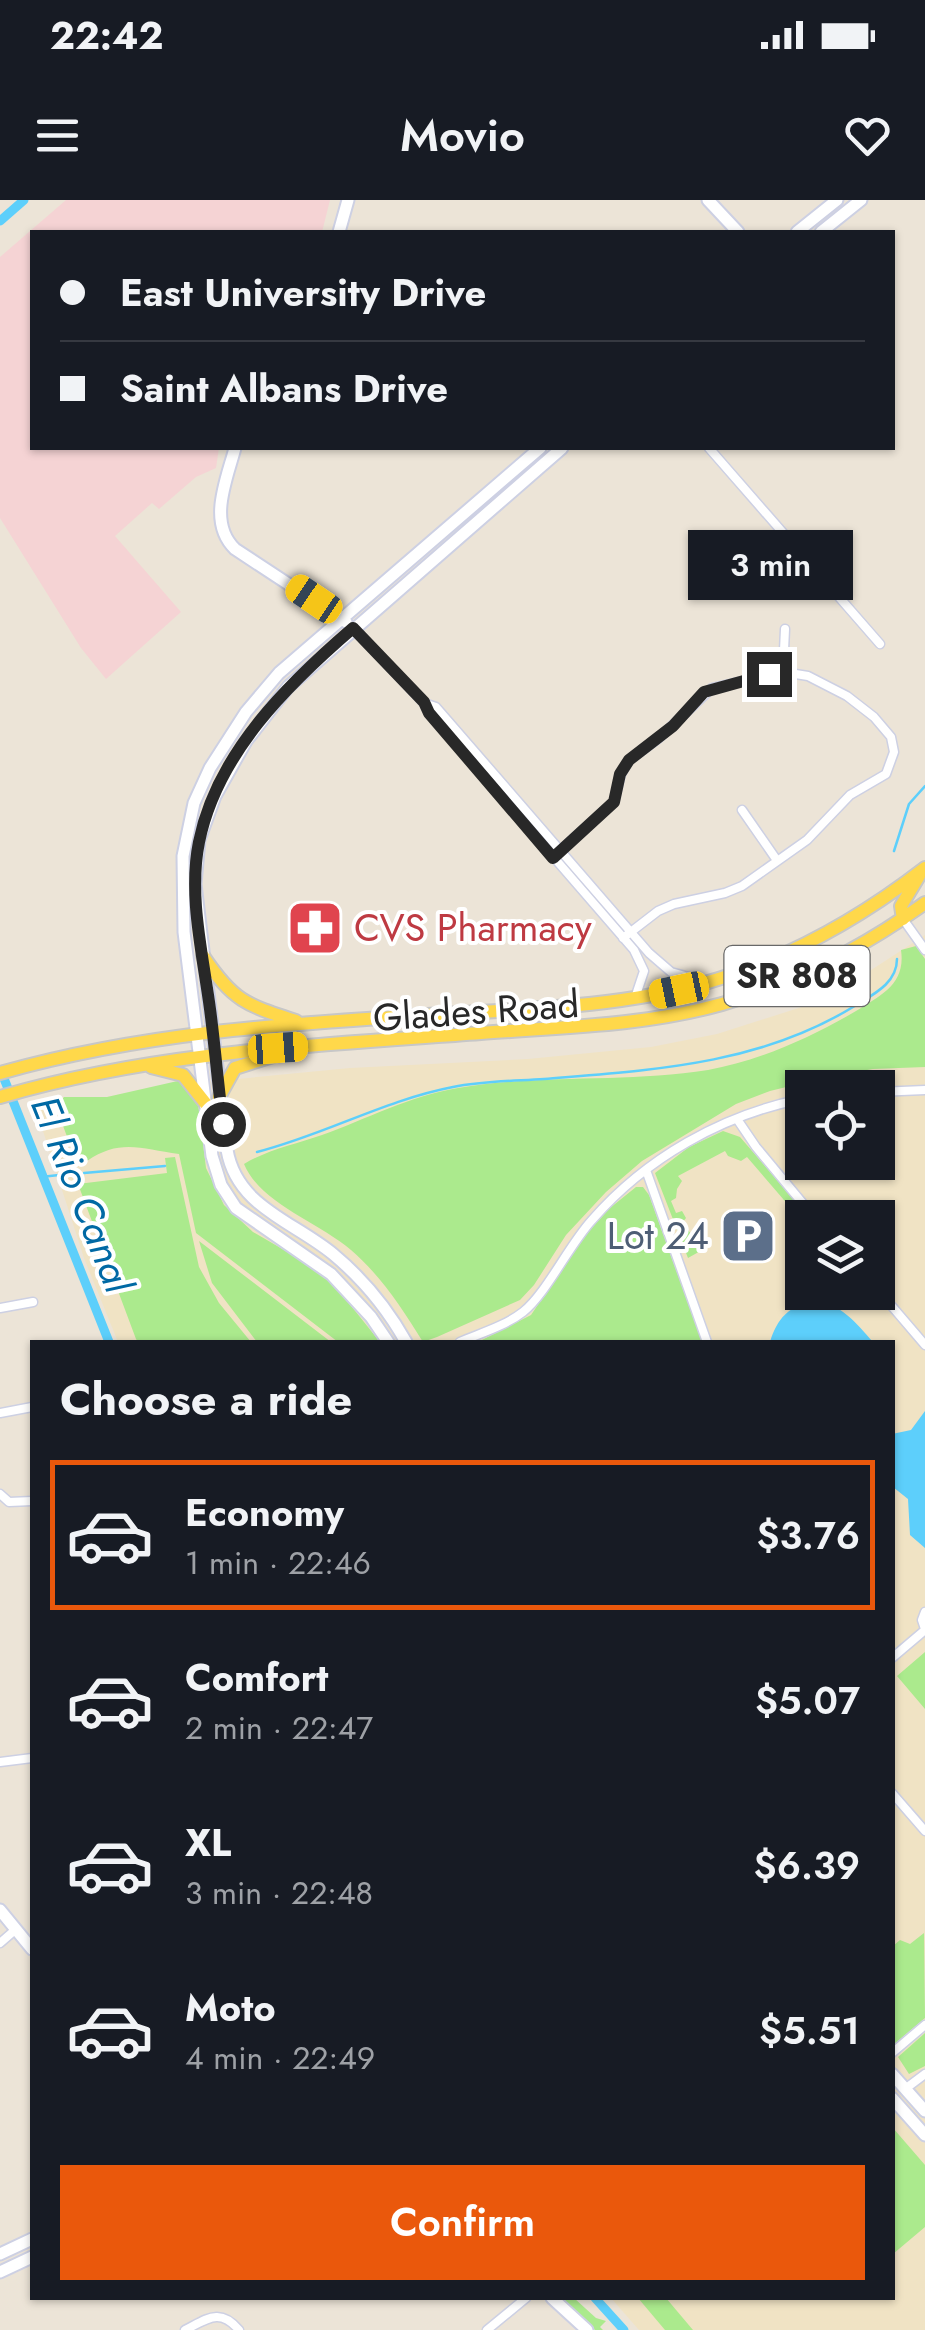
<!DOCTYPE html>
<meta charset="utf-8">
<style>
body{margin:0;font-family:Jost,sans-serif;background:#20242c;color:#f1f3f6;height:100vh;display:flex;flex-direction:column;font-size:38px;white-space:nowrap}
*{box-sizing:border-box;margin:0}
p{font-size:32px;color:#9ea1a6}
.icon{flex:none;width:55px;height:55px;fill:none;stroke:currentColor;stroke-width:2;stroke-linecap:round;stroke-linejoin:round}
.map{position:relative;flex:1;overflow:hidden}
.side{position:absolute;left:30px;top:1140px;width:865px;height:960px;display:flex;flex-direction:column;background:#171b24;border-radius:0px;box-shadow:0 2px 8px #0004}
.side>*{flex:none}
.guide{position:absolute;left:30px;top:30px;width:865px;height:220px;border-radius:0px;box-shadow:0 2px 8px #0004;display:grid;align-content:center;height:220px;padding:0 30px;background:#171b24}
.tools{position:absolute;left:785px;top:870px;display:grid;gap:20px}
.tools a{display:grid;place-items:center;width:110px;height:110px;border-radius:0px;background:#171b24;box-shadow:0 2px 8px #0004;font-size:50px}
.end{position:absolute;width:45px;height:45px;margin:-22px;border:12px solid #282828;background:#fff;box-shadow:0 0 0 5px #fff}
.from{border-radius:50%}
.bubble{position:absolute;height:70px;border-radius:0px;background:#171b24;box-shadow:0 2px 8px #0004;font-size:32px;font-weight:600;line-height:70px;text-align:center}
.car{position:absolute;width:30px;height:60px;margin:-30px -15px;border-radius:12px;box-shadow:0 0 8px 2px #0007;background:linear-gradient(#f5c518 24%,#345 0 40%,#f5c518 0 76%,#345 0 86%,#f5c518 0)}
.guide b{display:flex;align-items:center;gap:35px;height:95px;font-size:38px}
.guide b+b{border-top:2px solid #363941}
.guide i{width:25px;height:25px;background:#f1f3f6}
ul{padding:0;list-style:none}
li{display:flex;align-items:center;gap:30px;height:150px;margin:0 20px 15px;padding:0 10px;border:5px solid transparent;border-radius:0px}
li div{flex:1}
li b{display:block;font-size:38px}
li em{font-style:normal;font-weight:600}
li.selected{border-color:#ea580c}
li>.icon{width:90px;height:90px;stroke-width:1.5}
h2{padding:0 30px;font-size:45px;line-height:120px}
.primary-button{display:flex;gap:20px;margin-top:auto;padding:20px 30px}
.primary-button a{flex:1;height:115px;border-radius:0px;background:#ea580c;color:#fff;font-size:40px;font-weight:600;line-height:115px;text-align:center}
.status{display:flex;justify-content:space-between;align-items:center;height:70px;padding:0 50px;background:#171b24;direction:ltr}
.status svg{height:28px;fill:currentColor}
header{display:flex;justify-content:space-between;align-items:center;height:130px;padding:0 30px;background:#171b24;font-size:45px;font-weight:600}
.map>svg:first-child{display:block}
.education{fill:#f0e3c4;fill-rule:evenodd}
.medical{fill:#f5d3d4}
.green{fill:#abea8d}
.water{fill:#5dcffb}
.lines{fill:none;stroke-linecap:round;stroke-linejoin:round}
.stream{stroke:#5dcffb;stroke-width:2.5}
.canal{stroke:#5dcffb;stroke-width:9}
.street-casing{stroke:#cdd0e3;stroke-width:11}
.secondary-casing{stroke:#cdd0e3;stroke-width:15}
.primary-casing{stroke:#c7c7c7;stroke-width:16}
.street{stroke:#fff;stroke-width:8}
.secondary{stroke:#fff;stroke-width:11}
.primary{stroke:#ffd84a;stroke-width:12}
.route{stroke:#282828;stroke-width:12}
.labels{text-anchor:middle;stroke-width:8;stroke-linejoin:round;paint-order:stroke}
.shield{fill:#fff;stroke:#686868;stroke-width:2.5}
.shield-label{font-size:35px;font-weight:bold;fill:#282828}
.health-label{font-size:38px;fill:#be3a42;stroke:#fff;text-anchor:start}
.street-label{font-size:38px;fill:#282828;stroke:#fff}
.service-label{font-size:38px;fill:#4e5e75;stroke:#fff;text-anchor:end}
.water-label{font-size:40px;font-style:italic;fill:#0069a4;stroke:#fff}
</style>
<div class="status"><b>22:42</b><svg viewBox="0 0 49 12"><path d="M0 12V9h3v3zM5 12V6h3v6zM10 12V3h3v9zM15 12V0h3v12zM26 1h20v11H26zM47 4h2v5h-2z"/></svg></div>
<header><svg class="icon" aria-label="menu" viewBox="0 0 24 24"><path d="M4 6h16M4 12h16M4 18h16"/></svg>Movio<svg class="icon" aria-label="heart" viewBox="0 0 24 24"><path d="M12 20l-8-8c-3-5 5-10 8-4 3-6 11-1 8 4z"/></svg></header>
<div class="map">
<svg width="925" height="2130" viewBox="0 0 925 2130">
<rect width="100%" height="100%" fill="#ece4d7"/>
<path class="education" d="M925,735V2130H639L611,2098H892V1142H118L84,1058L34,903L64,897H107L165,886L350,868L528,859L651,847L717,834L805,806L865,774ZM802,888H878V962H802ZM802,1018H878V1092H802Z"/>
<path class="medical" d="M66,0H330L322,32H32V248H219L216,268L196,277L159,309L152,303L115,336L181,412L106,479L81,448L0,318V57Z"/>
<path class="green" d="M916,746L925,759V867L873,869L827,877L770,891L736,904L642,961L606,992L566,1035L534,1085L520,1100L437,1137L423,1142C402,1108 381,1076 351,1050C318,1022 260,1003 244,964C267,950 296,944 322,935C367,919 409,896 458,888C540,874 626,883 708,870C759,861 812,837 856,811C881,795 906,784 901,750Z
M182,880L198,902L206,968L224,1005L253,1032L303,1061L336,1087L380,1142H338L196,1033L179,954C142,949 120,938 87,961L75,958L56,907L64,897H107Z
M723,931L740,937L809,1017L802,1018V1021L747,957L741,961L728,956L725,951L678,976L682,981L677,989L676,998L671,1001L676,1013L682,1011L686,1018L682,1023L704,1049L688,1058L655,973L689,947Z
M175,957L199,1067L219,1103L251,1142H138L136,1139L78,984L167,973L165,958Z
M636,987H643L649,995L702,1142H478L531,1115L585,1035L610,1008Z
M199,1041L331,1142H257L212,1083Z
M925,1452V1509L897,1476Z
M924,1733L925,1818L893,1845V1746L900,1740L910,1744Z
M925,1833V1866L909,1874L898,1857Z
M893,1928L925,1965V2027L893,2054Z
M560,2098H574L596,2118L606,2121L600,2127L603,2130H595Z
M638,2098H666L693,2130H665Z"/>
<path class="water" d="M814,1101C842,1104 855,1122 873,1142H770C777,1119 789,1105 814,1101Z
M925,1211V1348L910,1335L908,1299L893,1287L892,1234L911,1230Z"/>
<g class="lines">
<path class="stream" d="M894,651L909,604L925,586
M257,952C324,935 385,900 453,887C483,881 514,881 544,879C652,870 758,865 853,807C872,795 897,784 897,759
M84,973L165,966
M41,977L59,975"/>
<path class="canal" d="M0,21L24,0
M1,871L109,1142
M595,2098L624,2130"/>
<g class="street-casing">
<path id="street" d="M709,248L880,444
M353,428L424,503L429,513L634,750L644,771L635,798
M783,472L785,429
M424,503L436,507L649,753L671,772L703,781
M742,610L776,659
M553,657L614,602L621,574L629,560L659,538L712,488L783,472L808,476L847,496L874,517L891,537L894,552L886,574L850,595L807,640L742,686L725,693L674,704L658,711L623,738
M903,719L925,750
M878,892L925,890
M737,919L756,947L815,1018
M646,970L707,1142
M878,1090L925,1145
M0,1108L33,1102
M460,1142C481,1133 505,1126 523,1112C546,1094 569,1045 592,1020C646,958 722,915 802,899
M0,1213L32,1207
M0,1294L9,1302L32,1301
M925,1412L922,1420L925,1429
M892,1458L925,1430
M0,1562L32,1558
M892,1593L925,1631
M0,1743L15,1730
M892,1853L925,1825
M905,1889L925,1874
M185,2130C207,2119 220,2107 239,2130
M487,2130L526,2098"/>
</g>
<g class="secondary-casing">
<path id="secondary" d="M708,0L738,32
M339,32L348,0
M797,32L837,0
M821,32L861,0
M235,248C227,279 207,322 235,349L346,422
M388,1142L371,1117L331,1074L236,1008L221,985L212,956L184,732L183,656L194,603L210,568L246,512L279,473L540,248
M406,1142C387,1108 363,1079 333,1054C293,1021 237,1007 227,950L195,684L199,640L215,596L246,541L288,487L562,248
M0,1710L32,1749
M892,1874L925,1911
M892,1898L925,1935
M0,2054L32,2039
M0,2072L32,2057
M552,2098L587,2130"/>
</g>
<g class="primary-casing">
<path id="primary" d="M903,719L901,706L919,676
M203,756C233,801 246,805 296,821
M151,867L183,875L206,904
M0,873C141,833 281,824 427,815C520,809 615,808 705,783C787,760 859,719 925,668
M0,897C157,851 319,845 481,833C560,827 644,826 722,804C794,783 864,747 925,703
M219,897L235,868L276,855"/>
</g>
<use href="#street" class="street"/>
<use href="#secondary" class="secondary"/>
<use href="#primary" class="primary"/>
</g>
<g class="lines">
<path class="route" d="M223,924C218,885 215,847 210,809C203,755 188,696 199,642C217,553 288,484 353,428L424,502L429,513L553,658L614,602L620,574L629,560L673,526L704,492L769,474"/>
</g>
<defs>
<g id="pharmacy-square" transform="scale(2.875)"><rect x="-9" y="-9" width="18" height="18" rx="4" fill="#e0444e" stroke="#fff"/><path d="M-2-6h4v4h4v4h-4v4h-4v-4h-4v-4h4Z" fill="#fff"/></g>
<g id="parking-square" transform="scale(2.875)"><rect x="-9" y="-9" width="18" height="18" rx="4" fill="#5c6f8a" stroke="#fff"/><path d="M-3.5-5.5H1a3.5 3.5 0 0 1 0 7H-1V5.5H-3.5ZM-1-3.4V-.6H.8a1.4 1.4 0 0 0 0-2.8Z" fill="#fff"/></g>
</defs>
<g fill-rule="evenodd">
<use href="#pharmacy-square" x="315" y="728"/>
<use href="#parking-square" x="748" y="1036"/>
</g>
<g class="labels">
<rect class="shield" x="724.5" y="746" width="145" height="60" rx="8"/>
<g class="shield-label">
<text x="797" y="788">SR 808</text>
</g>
<g class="health-label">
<text x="354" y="741">CVS Pharmacy</text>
</g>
<g class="street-label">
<text transform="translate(476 811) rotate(-4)" y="13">Glades Road</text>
</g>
<g class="service-label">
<text x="709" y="1049">Lot 24</text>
</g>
<g class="water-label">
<text transform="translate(82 994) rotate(68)" y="14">El Rio Canal</text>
</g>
</g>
</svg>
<div class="tools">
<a><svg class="icon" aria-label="locate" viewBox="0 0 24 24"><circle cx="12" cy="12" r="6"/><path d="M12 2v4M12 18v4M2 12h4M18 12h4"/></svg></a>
<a><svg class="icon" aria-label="layers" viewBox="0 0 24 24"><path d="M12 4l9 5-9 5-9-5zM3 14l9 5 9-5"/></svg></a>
</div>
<i class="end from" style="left:223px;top:924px"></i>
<i class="end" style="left:769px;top:474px"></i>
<div class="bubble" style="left:688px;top:330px;width:165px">3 min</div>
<i class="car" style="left:314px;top:399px;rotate:304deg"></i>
<i class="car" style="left:679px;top:790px;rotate:258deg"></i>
<i class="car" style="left:278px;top:848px;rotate:86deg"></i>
<div class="guide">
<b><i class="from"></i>East University Drive</b>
<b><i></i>Saint Albans Drive</b>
</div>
<section class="side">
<h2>Choose a ride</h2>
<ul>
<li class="selected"><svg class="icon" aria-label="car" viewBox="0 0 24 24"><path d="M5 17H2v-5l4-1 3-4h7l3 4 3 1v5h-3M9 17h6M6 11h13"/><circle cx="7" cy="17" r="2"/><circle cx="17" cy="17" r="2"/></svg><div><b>Economy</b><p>1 min · 22:46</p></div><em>$3.76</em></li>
<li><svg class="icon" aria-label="car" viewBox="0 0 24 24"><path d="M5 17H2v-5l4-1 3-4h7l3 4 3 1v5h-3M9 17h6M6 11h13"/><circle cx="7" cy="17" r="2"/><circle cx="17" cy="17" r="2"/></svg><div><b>Comfort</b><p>2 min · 22:47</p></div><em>$5.07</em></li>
<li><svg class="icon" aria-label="car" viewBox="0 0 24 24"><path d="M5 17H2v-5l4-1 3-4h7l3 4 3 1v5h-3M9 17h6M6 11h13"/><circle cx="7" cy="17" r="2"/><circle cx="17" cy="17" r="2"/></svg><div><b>XL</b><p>3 min · 22:48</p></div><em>$6.39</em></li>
<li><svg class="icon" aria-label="car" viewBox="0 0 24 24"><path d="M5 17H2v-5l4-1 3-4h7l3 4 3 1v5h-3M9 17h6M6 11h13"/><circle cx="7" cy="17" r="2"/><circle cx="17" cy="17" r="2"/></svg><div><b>Moto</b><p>4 min · 22:49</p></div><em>$5.51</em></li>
</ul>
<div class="primary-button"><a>Confirm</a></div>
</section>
</div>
